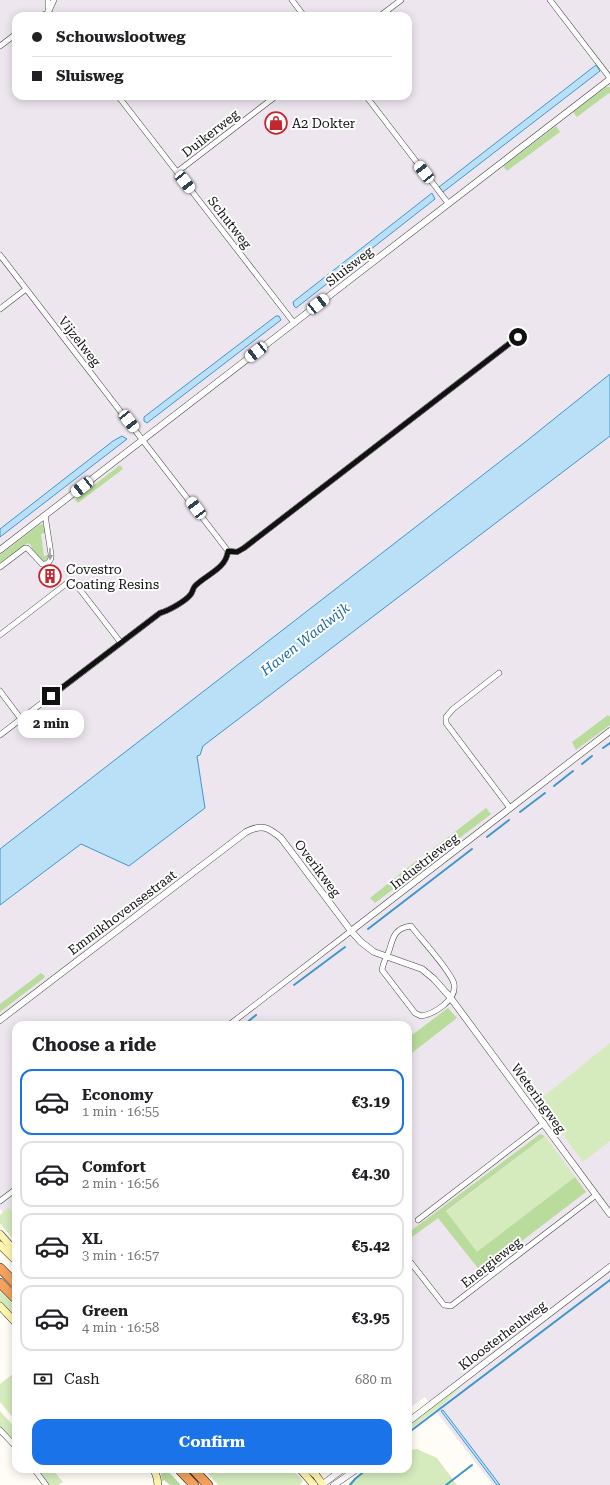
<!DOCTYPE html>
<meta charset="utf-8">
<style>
body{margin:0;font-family:"Roboto Serif",serif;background:#f6f6f6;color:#202124;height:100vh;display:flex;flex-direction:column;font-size:15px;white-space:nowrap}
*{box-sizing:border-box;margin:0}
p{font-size:13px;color:#757577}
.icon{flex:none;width:22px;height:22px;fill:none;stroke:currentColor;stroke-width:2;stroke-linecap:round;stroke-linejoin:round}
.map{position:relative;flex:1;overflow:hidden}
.drawer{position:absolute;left:12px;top:1021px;width:400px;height:452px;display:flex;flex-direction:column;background:#fff;border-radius:12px;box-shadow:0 2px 10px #0003}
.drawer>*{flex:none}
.hud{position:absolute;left:12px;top:12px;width:400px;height:88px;border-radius:12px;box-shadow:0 2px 10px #0003;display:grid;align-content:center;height:88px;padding:0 20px;background:#fff}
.end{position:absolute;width:18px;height:18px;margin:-9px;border:5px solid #111;background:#fff;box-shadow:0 0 0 2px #fff}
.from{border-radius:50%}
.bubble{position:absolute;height:28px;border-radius:12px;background:#fff;box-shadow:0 2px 10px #0003;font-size:13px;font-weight:700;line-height:28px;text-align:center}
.car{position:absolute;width:12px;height:24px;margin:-12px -6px;border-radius:5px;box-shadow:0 0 3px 1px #0007;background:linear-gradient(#fff 24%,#345 0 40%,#fff 0 76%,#345 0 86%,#fff 0)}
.hud b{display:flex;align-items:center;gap:14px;height:38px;font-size:15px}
.hud b+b{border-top:1px solid #e0e0e0}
.hud i{width:10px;height:10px;background:#202124}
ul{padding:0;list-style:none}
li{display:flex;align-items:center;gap:12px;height:66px;margin:0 8px 6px;padding:0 12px;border:2px solid #e0e0e0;border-radius:12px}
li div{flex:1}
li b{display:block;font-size:15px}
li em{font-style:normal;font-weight:700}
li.current{border-color:#1a73e8}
li>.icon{width:36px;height:36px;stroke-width:1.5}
h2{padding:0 20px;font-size:18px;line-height:48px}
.pay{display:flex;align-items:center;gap:10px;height:44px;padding:0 20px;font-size:15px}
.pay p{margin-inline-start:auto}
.action{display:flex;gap:8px;margin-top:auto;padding:8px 20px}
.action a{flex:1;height:46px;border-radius:12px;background:#1a73e8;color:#fff;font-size:16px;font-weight:700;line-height:46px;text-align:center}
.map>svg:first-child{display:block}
.industrial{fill:#eee6ef;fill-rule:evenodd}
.green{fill:#d5ebbd}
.forest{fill:#b9dc9c}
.water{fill:#b9e0f7;stroke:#3f96cf}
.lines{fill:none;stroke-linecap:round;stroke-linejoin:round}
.stream{stroke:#3f96cf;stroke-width:2}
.minor-casing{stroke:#444;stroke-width:6}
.tertiary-casing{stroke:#444;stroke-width:7}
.secondary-casing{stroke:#333;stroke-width:8}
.motorway-casing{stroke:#222;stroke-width:10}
.minor{stroke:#fff;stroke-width:5}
.tertiary{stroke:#fff;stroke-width:6}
.secondary{stroke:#fff6b0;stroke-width:7}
.motorway{stroke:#f5a25d;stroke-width:9}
.oneway{fill:#a0a0a0}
.route{stroke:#111;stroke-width:5}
.labels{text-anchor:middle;stroke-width:4;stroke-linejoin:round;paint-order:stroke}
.poi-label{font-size:13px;fill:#111;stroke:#fff;text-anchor:start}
.street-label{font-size:13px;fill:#111;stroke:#fff}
.water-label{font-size:14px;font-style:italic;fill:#1768a6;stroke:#fff}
</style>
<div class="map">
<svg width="610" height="1485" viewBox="0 0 610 1485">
<rect width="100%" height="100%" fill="#fffdf5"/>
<path class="industrial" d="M0,0H610V1485H493L425,1397L408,1409V1025H16V1225L0,1209ZM16,16H408V96H16Z"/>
<path class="green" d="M610,1043V1141L583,1162L538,1101Z
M545,1136L575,1177L477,1253L446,1212Z
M8,1207L16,1217V1243L0,1223V1215Z
M0,1291L16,1307V1318L0,1302Z
M14,1373L16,1375V1419L15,1420L0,1402V1384Z
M463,1382C459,1394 420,1422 408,1431V1424Z
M0,1411L16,1429V1445L0,1428Z
M417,1449L437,1458L457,1485H349V1483L368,1469H408V1450Z
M36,1469H52L63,1482L58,1485H48Z
M204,1469H285C293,1471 299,1474 303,1481L300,1485H218Z"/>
<path class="forest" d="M606,87H610V94L609,93L577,117L573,112Z
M556,126L560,132L507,171L503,166Z
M120,465L123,469L78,503L75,500Z
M42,524L45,527V533L41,534L44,556L49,555V557L45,561H41L32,550L31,545L28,543L0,564V555L39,525Z
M608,715L610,717V725L576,750L572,742Z
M486,808L491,814L435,857L430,851Z
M420,858L425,865L375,903L370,898Z
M41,973L45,976L44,978L0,1012V1004Z
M448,1008L457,1018L408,1056V1038Z
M540,1134L545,1136L446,1211L477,1252L575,1177L586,1192L481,1272L438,1218L408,1240V1233Z
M159,1469H166L181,1485H170L164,1480L162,1481L161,1473Z"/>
<path class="water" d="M596,65L600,71L443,192L439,187Z
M432,193L435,199L296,308L294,306L293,302Z
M276,316H279L281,320L147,423L144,421V417Z
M610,374V436L203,746L200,755L197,756L205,808L129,866L81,844L0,905V849L524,443Z
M122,436L127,439L0,537V529L113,441Z
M443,1410L500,1485H497L441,1411Z"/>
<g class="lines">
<path class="stream" d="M603,748L610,743
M582,764L592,756
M554,786L573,771
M520,812L545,793
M487,837L509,820
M368,929L472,849
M294,985L345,947
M244,1025L256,1015
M13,1203L16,1200
M408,1433L610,1280
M350,1485L355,1479L367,1469
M446,1485L472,1465"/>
<g class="minor-casing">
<path id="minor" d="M48,0V12
M292,0L304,16
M550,0L610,78
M48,13L55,16
M39,16L48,13L54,0
M380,16L401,0
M0,46L16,34
M118,96L294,323
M366,96L448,203
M177,172L276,96
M0,255L228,551C226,569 207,574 195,586C193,588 193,591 191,594C186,601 168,611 160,613L0,735
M0,309L26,289
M228,551L237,552L244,548L518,337
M0,567L25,548H27L29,550L42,564C48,565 52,560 51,554L45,515
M0,635L66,584L73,583L78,587L121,643
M499,673L453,709L446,717V723L510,808
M0,691L21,719
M411,926L415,931C423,941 452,973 454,984C457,1000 434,1014 421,1016L415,1013L382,970C383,963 386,958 389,951C393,938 394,928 411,926Z
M229,1025L351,931
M0,1201L16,1189
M418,1220L544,1123
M408,1259L444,1305L451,1306L596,1195
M0,1430L16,1447
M34,1469L46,1485"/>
</g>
<g class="tertiary-casing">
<path id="tertiary" d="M0,550L610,79
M351,931L610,731
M0,1020L246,832C262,824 268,827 281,838L351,931L361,942L374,952L422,969L434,979L450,997L610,1214
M408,1422L610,1267
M323,1484L343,1469
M334,1485L357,1469"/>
</g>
<g class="secondary-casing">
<path id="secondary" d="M0,1234L16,1252
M0,1245L16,1261
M0,1306L16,1323
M154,1469L157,1478L158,1485
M300,1469L314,1485
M309,1469L316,1475L323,1485"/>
</g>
<g class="motorway-casing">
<path id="motorway" d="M0,1268L16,1284
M0,1283L16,1299
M179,1469L194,1485
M193,1469L208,1485"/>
</g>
<use href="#minor" class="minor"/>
<use href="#tertiary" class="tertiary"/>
<use href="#secondary" class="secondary"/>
<use href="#motorway" class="motorway"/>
</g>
<defs><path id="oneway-solid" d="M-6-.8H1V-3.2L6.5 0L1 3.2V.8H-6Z"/></defs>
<use class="oneway" href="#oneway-solid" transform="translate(50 554) rotate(90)"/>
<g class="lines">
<path class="route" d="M51,696L160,613C168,611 186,601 191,594C193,591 193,588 195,586C207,574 226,569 228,551L237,552L244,548L518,337"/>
</g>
<defs>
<g id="shop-ring" transform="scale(1.15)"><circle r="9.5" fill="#fff" stroke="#c4262e" stroke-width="1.5"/><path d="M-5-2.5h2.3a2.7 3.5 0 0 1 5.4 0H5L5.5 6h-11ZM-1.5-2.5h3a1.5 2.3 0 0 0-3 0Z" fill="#c4262e"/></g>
<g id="building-ring" transform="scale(1.15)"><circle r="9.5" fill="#fff" stroke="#c4262e" stroke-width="1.5"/><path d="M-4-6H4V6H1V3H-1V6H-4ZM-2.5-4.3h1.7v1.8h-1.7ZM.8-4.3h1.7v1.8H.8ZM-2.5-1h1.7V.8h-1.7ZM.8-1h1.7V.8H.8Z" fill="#c4262e"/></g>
</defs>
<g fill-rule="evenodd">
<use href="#shop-ring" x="276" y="123"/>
<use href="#building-ring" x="50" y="576"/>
</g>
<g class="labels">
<g class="poi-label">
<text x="292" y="128">A2 Dokter</text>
<text x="66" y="574">Covestro<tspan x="66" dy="15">Coating Resins</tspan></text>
</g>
<g class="street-label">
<text transform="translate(210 133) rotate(-38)" y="5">Duikerweg</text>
<text transform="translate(230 222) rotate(52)" y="5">Schutweg</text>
<text transform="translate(349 266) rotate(-38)" y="5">Sluisweg</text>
<text transform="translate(80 341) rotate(52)" y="5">Vijzelweg</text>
<text transform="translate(424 861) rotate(-38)" y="5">Industrieweg</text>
<text transform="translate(318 868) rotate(53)" y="5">Overikweg</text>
<text transform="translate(122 912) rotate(-37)" y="5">Emmikhovensestraat</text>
<text transform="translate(539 1098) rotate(54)" y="5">Weteringweg</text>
<text transform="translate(491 1262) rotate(-38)" y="5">Energieweg</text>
<text transform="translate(502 1335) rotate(-37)" y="5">Kloosterheulweg</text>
</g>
<g class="water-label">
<text transform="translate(305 639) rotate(-38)" y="5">Haven Waalwijk</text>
</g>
</g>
</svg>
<i class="end from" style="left:518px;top:337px"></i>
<i class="end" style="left:51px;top:696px"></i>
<div class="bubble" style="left:18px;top:710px;width:66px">2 min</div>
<i class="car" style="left:424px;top:172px;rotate:322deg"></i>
<i class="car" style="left:185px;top:182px;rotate:142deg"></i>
<i class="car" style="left:318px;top:304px;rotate:52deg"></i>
<i class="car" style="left:256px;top:352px;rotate:232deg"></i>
<i class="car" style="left:129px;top:421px;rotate:142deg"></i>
<i class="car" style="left:82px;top:487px;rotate:232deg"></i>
<i class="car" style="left:196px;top:508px;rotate:323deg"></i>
<div class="hud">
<b><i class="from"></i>Schouwslootweg</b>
<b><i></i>Sluisweg</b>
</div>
<section class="drawer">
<h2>Choose a ride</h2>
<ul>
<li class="current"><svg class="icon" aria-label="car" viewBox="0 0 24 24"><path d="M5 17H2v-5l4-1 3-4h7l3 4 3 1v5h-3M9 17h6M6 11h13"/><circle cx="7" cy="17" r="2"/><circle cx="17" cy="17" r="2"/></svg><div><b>Economy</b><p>1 min · 16:55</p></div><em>€3.19</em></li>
<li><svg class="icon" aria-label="car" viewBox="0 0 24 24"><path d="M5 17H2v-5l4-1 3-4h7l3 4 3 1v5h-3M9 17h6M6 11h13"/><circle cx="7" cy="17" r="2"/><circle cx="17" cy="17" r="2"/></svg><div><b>Comfort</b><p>2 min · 16:56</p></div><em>€4.30</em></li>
<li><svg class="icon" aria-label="car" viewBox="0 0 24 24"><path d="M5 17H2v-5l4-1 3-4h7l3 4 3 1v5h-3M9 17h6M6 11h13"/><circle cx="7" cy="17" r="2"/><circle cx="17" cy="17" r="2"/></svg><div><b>XL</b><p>3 min · 16:57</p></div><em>€5.42</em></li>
<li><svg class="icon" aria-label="car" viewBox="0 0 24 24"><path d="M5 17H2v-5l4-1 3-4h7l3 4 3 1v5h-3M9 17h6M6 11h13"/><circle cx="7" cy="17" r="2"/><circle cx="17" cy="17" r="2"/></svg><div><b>Green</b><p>4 min · 16:58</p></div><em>€3.95</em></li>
</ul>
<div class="pay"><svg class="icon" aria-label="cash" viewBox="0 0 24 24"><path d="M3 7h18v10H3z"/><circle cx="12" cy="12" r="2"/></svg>Cash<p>680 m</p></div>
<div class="action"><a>Confirm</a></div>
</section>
</div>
